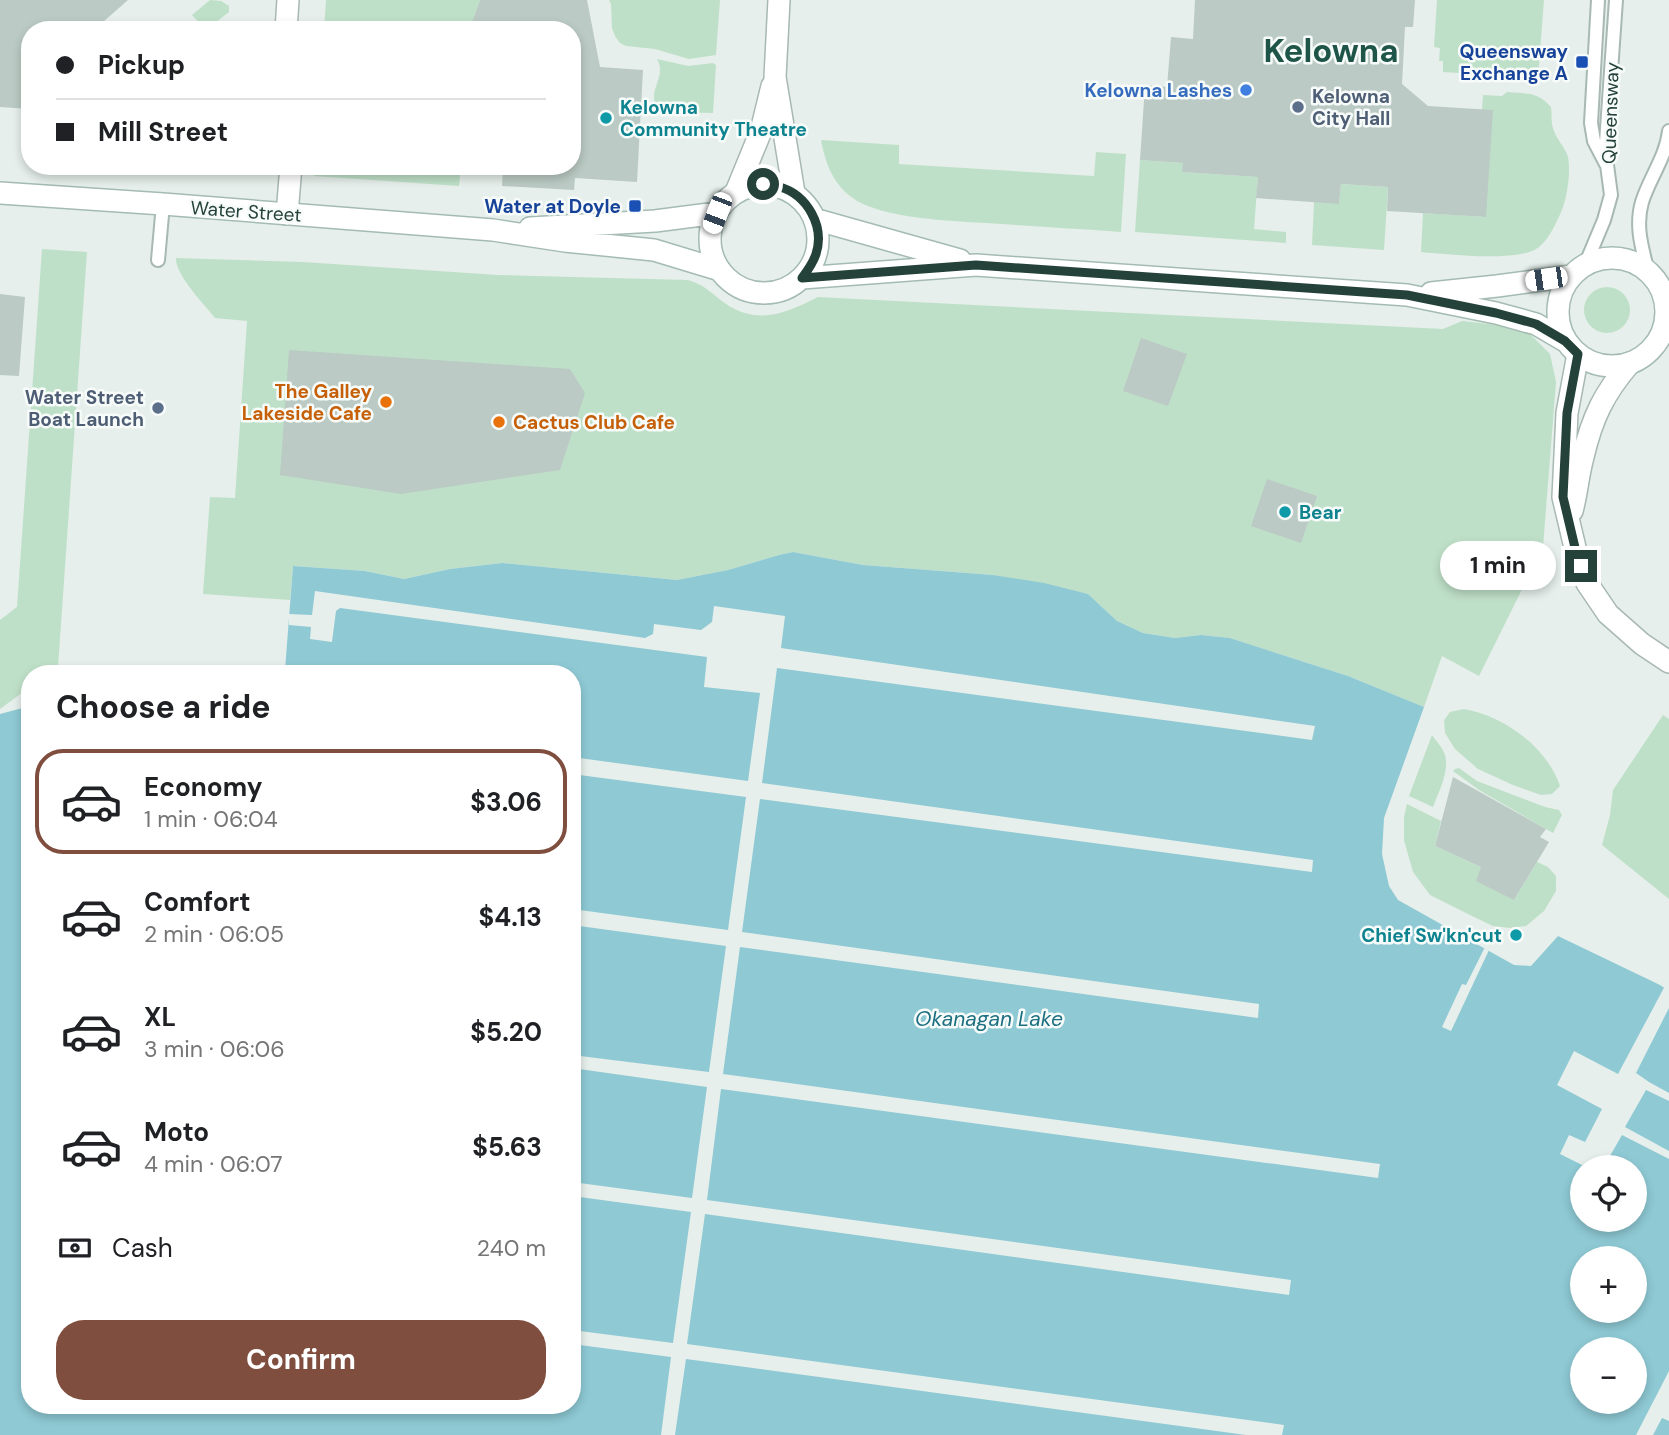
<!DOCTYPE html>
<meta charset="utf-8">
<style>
body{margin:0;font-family:"DM Sans",sans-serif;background:#f2f2f2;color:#202124;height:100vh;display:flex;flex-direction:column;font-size:26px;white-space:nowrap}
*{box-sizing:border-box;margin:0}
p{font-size:23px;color:#757577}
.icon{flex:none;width:38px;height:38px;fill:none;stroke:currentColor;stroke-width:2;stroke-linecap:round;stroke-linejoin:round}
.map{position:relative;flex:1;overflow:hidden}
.panel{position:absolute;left:21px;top:665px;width:560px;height:749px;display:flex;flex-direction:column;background:#fff;border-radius:28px;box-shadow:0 4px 10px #0003}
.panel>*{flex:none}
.hud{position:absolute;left:21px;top:21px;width:560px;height:154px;border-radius:28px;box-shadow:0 4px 10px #0003;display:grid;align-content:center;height:154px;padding:0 35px;background:#fff}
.controls{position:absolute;left:1570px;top:1155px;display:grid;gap:14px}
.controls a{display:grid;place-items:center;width:77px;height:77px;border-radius:50%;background:#fff;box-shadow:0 4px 10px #0003;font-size:35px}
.end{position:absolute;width:32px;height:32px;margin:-16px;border:9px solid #24423a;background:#fff;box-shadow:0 0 0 4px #fff}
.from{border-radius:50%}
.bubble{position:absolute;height:49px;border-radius:24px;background:#fff;box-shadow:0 4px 10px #0003;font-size:23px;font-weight:700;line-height:49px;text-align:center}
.car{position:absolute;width:21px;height:42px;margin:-21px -10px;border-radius:9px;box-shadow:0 0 5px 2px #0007;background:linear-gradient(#fff 24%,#345 0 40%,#fff 0 76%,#345 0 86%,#fff 0)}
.hud b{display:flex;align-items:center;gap:24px;height:66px;font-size:26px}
.hud b+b{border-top:2px solid #e0e0e0}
.hud i{width:18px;height:18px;background:#202124}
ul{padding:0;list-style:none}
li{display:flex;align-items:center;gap:21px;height:105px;margin:0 14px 10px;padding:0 21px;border:4px solid transparent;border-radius:28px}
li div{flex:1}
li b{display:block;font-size:26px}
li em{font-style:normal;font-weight:700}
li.current{border-color:#7f4e3f}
li>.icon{width:63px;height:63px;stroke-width:1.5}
h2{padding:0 35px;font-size:32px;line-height:84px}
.pay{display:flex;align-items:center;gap:18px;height:77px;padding:0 35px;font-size:26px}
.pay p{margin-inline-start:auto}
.primary-button{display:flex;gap:14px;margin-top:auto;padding:14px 35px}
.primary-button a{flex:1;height:80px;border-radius:28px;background:#7f4e3f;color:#fff;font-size:28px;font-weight:700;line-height:80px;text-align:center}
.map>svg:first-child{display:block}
.green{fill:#bfe0c8}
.water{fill:#8ec9d4;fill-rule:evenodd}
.pier{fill:#e6efeb}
.building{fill:#bbcac4}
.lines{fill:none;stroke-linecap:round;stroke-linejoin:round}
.lane-casing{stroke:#a8b8b2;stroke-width:16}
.street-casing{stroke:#a8b8b2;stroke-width:24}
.secondary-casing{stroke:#a4bbb3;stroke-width:24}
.lane{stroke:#fff;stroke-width:12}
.street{stroke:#fff;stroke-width:21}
.secondary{stroke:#fff;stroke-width:21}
.route{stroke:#24423a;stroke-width:9}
.transit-dot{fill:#1a4fb4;stroke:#f7fbf9;stroke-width:2.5}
.shop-dot{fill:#3f7fe0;stroke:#f7fbf9;stroke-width:2.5}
.service-dot{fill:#5c6f8a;stroke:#f7fbf9;stroke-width:2.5}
.culture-dot{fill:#0f9aa8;stroke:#f7fbf9;stroke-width:2.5}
.food-dot{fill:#e8710a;stroke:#f7fbf9;stroke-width:2.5}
.labels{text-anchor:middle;stroke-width:5;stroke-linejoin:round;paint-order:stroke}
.transit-label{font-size:19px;font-weight:bold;fill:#164399;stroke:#f7fbf9;text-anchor:end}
.shop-label{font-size:19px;font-weight:bold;fill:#366cbe;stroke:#f7fbf9;text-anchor:end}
.service-label{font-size:19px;font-weight:bold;fill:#4e5e75;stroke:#f7fbf9;text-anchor:start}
.culture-label{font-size:19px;font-weight:bold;fill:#0d838f;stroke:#f7fbf9;text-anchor:start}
.street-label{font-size:19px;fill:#24423a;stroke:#f7fbf9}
.food-label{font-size:19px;font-weight:bold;fill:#c56008;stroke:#f7fbf9;text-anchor:end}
.water-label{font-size:21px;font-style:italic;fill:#1c6f80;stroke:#f7fbf9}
.town-label{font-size:33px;font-weight:bold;fill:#1f5548;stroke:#f7fbf9}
</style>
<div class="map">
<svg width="1669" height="1435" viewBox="0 0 1669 1435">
<rect width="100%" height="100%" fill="#e6efeb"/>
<path class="green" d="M210,0L221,1L229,6V12L206,30L192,15Z
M326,0H480L469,30H324Z
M609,0H720L716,55L689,59L655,49L626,46L620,43L615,36L612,28L611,4Z
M1437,0H1544L1538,78L1443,72V61H1439L1440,48L1434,47Z
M657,59L688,66L713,63L716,65L713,113L671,112L656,106C648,89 667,76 657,59Z
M1507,92C1527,94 1537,91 1551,107C1552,114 1551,122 1553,128C1556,139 1565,147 1568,157C1571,172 1567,197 1562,210C1556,223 1550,238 1539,247C1520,263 1447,254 1421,252L1423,213L1486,217L1482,110L1483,95L1502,96Z
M821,140L899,145V164L1094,176L1096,152L1126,154L1121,232C1081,229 1042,227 1002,224C963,221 881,221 850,196C832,182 825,161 821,140Z
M1140,160L1183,163V172L1258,177L1254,229L1286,232V243L1135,232Z
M315,166H461L459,186L314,176Z
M1341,184L1388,187L1384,250L1312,245L1314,202L1339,203Z
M42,249L87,252L58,667L48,674H30V687L0,709V620L17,607Z
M176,258L303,262L498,275L688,280C706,285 714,296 729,306C761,325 788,312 818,297L1443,329L1462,321L1524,328L1550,354L1556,382L1543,547L1479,676L1442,656L1424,707L1348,676L1230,638L1201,635L1175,638L1143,633L1117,621L1088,594L993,575L863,565L793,552L779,555L728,570L677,580L502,563L450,569L404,579L365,571L293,566L290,600L203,594L210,497L235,498L247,321L215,318C204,304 175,275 176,258Z
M1584 310a23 23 0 1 1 46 0a23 23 0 1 1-46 0Z
M1464,709C1504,716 1547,747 1560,786L1552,794L1541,795L1513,785L1478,769L1455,749L1445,733L1444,720L1450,712Z
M1663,715L1669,719V899L1602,845L1610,815L1613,790Z
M1432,735C1436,741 1443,748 1445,755C1450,771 1438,793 1433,807L1409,796Z
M1459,768L1477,781L1545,807L1559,810L1562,815L1553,833L1479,790L1453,771L1455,769Z
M1407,804L1441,821L1435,846L1481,867L1514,900L1537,862L1548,867L1556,876V891L1544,911L1526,926L1510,928L1493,926L1474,917L1430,895L1413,872L1404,840V817Z"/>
<path class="water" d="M793,552L863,565L993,575L1044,583L1088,594L1117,621L1143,633L1175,638L1201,635L1230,638L1348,676L1424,707L1384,818L1382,854L1389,886L1398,900L1514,965L1531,966L1558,936L1660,985L1669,991V1435H0V714L30,706V1405H572V674H197L201,666L285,670L293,566L365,571L404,579L450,569L502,563L677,580L728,570L779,555ZM1582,1167H1634V1220H1582ZM1582,1258H1634V1311H1582ZM1582,1349H1634V1402H1582Z"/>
<path class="pier" d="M315,591L645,638L653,634L654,624L701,630L712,622L714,606L785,616L781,648L1315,726L1312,740L777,668L762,783L1313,860L1312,872L760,799L742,932L1259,1004L1258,1018L740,947L723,1074L1380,1164L1378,1178L721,1089L707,1200L1291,1280L1289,1295L705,1214L687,1344L1284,1425L1282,1435H1246L686,1359L675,1435H661L671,1357L572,1344V1330L673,1343L691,1212L572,1196V1182L692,1198L707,1087L572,1068V1055L709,1072L726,946L572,925V909L728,930L746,797L572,774V757L748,781L760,693L704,687L707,657L340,608L336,611L332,642L310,639L311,627L289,625V614L312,615Z
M1486,945L1490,948L1451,1031L1442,1027L1462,984L1466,985Z
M1666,984L1669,987V1008L1636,1073L1649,1082L1669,1093V1101L1646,1090L1625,1127L1669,1151V1159L1622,1135L1610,1156L1620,1162L1617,1167H1586L1560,1154L1569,1135L1585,1142L1602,1109L1557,1085L1574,1051L1618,1074Z
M1669,1371V1421L1662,1418L1653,1435H1636Z"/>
<path class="building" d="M0,0H128L94,30H30V109L0,107Z
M480,0H587L600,67L643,70L637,182L575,178L574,190L502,186L503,166H572V30H469Z
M1195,0H1415L1413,27H1405L1402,84L1428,106L1493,110L1486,217L1387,211L1388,187L1341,184L1339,204L1256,198L1258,177L1182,172L1183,163L1140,160L1145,85L1167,87L1171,37L1193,39Z
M0,294L25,297L19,376L0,375Z
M1141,338L1187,354L1168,406L1123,391Z
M289,350L570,369L585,393L560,470L401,494L280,475Z
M1267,479L1317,496L1301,543L1251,526Z
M1453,777L1546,829L1540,837L1549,842L1514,900L1476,881L1481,867L1435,846Z"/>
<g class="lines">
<g class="lane-casing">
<path id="lane" d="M1598,0L1591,123L1594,141L1606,164
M158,260L163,204
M1586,263L1604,220L1611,195L1607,165L1606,143L1616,0
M1648,272C1642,248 1635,226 1642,202C1650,177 1666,157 1669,131"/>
</g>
<g class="street-casing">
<path id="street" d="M779,0L775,77L794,193
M286,30L288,0
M736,192L761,131L772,86
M287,214L291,166
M1578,354L1567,413L1563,497L1577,556L1587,583L1608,614L1642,644L1669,662
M1572,511C1577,493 1578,475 1583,457C1592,418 1604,393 1630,363"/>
</g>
<g class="secondary-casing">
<path id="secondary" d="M710 239a54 54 0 1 1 108 0a54 54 0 1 1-108 0Z
M0,193L163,204L493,230L565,241L654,250L720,270
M814,219L960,260
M530,228L655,221L717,213
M1558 312a54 54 0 1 1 108 0a54 54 0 1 1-108 0Z
M802,278L976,265L1407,295L1496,313L1536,324L1565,341
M1431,293L1497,286L1571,276"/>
</g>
<use href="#lane" class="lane"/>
<use href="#street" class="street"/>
<use href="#secondary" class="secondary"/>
</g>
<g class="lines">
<path class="route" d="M763,184C768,185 774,185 780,187C807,195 825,226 816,254C813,263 808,270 802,278L976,265L1407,295L1496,313L1536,324L1565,341L1578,354L1567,413L1563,497L1577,556L1581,566"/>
</g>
<g class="transit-dot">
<rect x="1575" y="55" width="14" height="14" rx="3.5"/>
<rect x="628" y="199" width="14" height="14" rx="3.5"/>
</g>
<circle class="shop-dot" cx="1246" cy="90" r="7"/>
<g class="service-dot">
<circle cx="1298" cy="107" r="7"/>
<circle cx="158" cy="408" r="7"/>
</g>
<g class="culture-dot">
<circle cx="606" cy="118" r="7"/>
<circle cx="1285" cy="512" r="7"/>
<circle cx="1516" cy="935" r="7"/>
</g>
<g class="food-dot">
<circle cx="386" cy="402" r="7"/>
<circle cx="499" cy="422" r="7"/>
</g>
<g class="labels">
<g class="transit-label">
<text x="1568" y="58">Queensway<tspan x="1568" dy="22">Exchange A</tspan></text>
<text x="621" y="213">Water at Doyle</text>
</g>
<g class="shop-label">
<text x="1232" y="97">Kelowna Lashes</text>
</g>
<g class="service-label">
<text x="1312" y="103">Kelowna<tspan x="1312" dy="22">City Hall</tspan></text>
<text x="144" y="404" text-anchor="end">Water Street<tspan x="144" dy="22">Boat Launch</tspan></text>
</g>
<g class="culture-label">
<text x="620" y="114">Kelowna<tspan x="620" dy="22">Community Theatre</tspan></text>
<text x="1299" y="519">Bear</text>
<text x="1502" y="942" text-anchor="end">Chief Sw'kn'cut</text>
</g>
<g class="street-label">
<text transform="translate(1610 113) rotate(-88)" y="7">Queensway</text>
<text transform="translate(246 211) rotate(4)" y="7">Water Street</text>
</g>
<g class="food-label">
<text x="372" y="398">The Galley<tspan x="372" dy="22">Lakeside Cafe</tspan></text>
<text x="513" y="429" text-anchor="start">Cactus Club Cafe</text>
</g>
<g class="water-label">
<text x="989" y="1026">Okanagan Lake</text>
</g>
<g class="town-label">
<text x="1331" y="62">Kelowna</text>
</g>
</g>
</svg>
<div class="controls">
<a><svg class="icon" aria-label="locate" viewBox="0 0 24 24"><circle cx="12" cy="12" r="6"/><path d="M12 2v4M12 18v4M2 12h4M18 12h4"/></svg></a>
<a>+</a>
<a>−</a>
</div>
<i class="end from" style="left:763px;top:184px"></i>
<i class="end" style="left:1581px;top:566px"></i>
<div class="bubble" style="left:1440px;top:541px;width:116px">1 min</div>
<i class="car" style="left:717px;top:213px;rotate:201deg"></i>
<i class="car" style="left:1546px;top:279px;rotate:262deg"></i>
<div class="hud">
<b><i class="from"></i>Pickup</b>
<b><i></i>Mill Street</b>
</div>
<section class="panel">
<h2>Choose a ride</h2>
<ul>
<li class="current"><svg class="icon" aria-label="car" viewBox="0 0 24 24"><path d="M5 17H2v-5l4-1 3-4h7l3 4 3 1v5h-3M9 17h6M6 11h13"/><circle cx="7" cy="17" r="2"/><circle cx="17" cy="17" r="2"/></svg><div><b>Economy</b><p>1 min · 06:04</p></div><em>$3.06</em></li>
<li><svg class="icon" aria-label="car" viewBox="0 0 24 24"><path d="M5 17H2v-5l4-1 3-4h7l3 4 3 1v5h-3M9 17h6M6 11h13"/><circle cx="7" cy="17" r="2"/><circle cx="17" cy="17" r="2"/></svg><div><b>Comfort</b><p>2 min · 06:05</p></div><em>$4.13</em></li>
<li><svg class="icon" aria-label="car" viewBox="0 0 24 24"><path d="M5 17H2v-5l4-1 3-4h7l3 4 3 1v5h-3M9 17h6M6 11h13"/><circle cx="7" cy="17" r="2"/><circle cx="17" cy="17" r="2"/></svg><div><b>XL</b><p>3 min · 06:06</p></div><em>$5.20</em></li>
<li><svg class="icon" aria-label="car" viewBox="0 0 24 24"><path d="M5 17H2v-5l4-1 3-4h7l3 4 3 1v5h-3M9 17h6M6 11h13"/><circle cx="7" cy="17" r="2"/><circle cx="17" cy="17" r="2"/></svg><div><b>Moto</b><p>4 min · 06:07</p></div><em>$5.63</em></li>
</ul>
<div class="pay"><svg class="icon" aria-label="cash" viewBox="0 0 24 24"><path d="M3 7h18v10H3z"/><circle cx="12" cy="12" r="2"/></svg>Cash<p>240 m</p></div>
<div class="primary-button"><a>Confirm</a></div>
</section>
</div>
